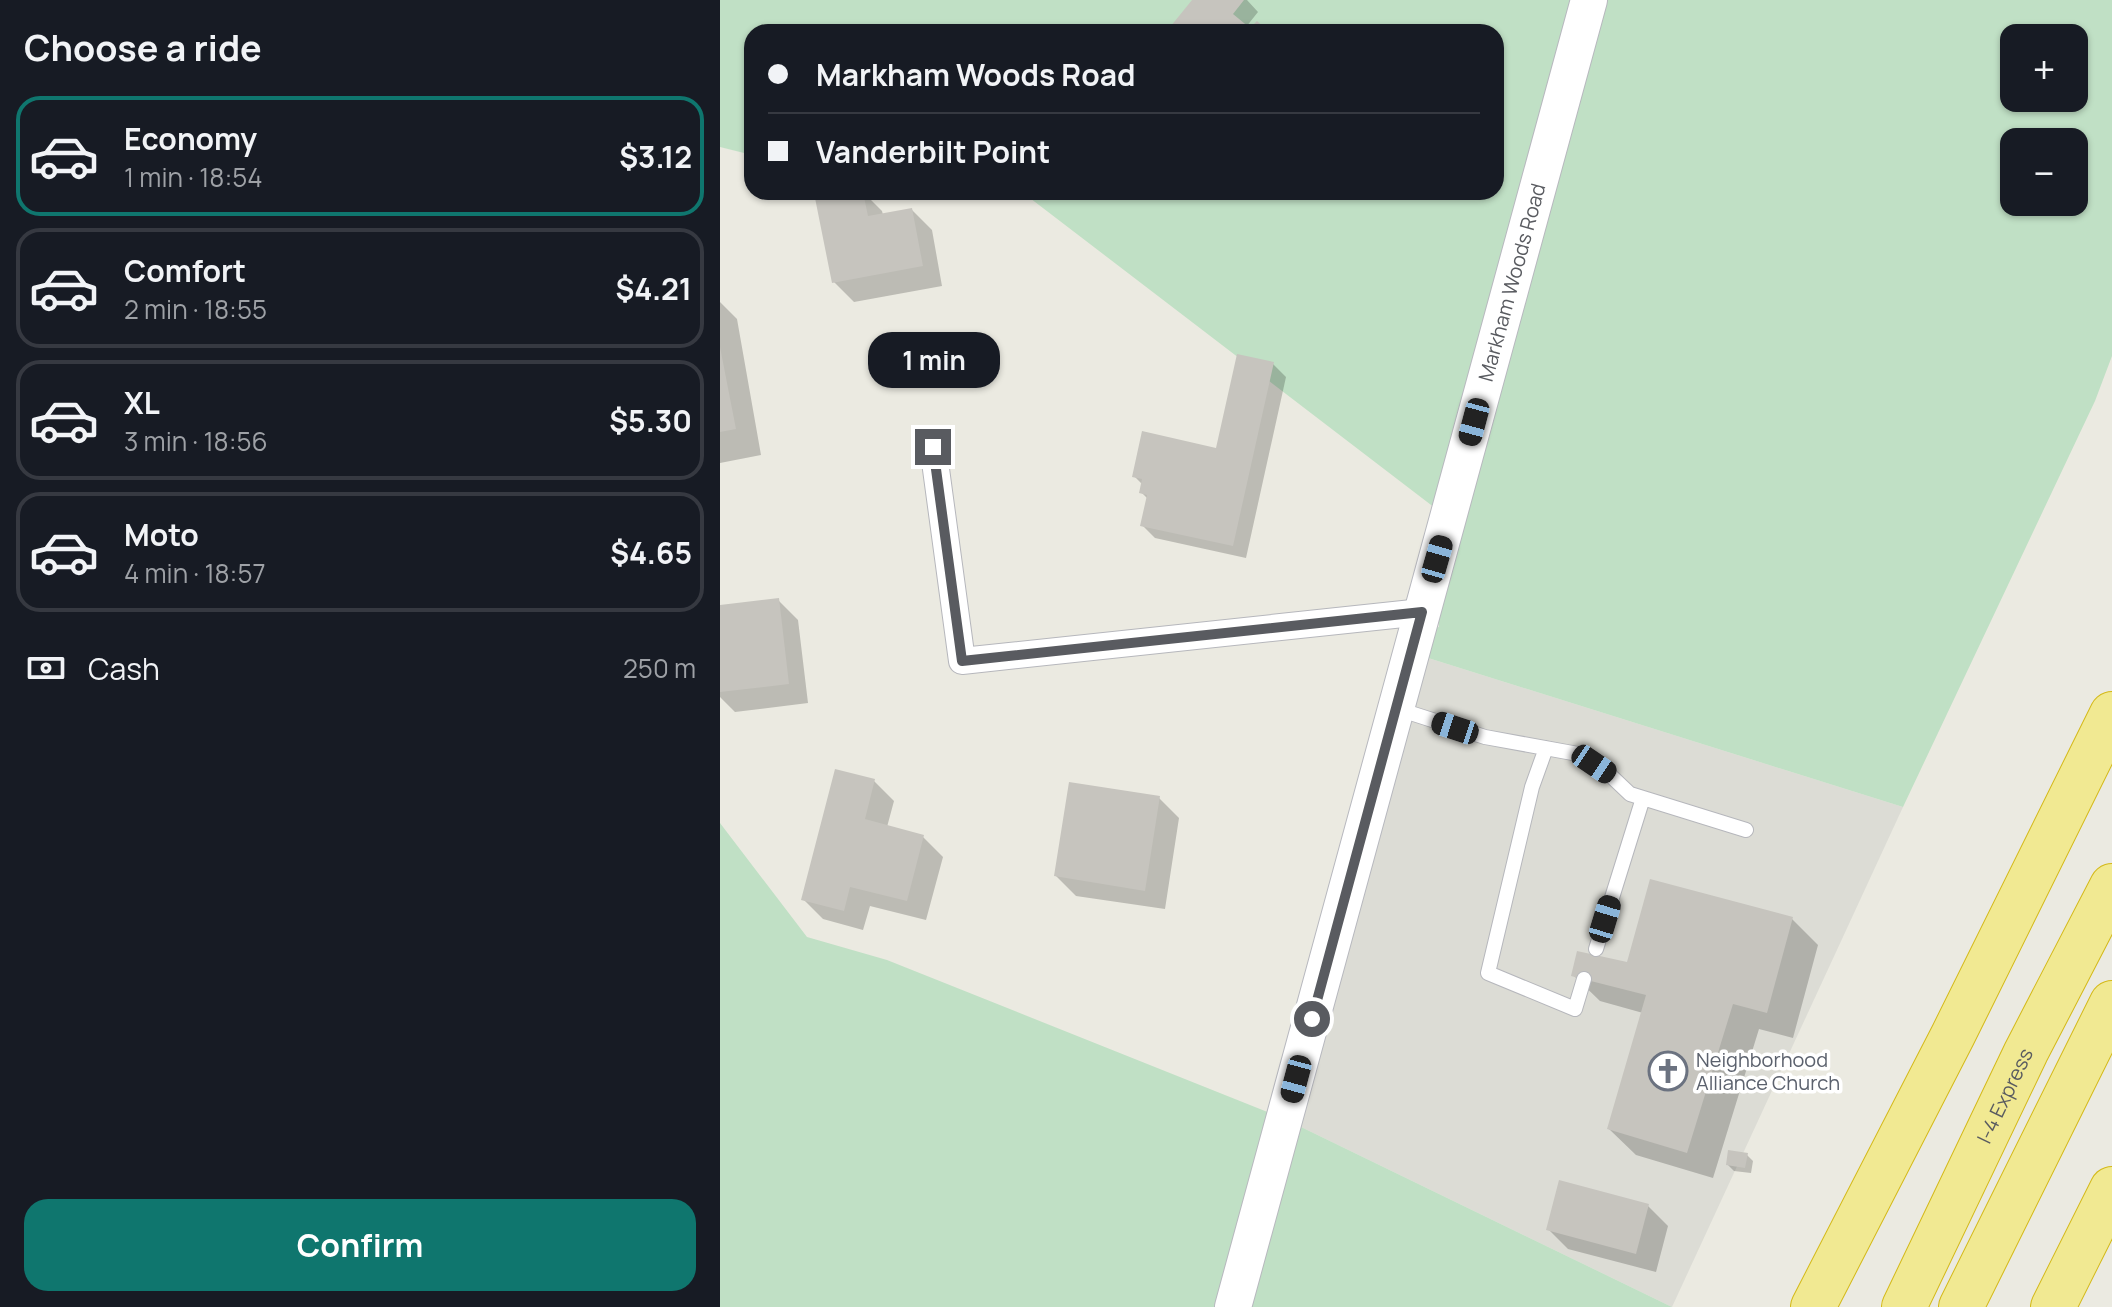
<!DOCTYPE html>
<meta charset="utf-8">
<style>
body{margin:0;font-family:Manrope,sans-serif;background:#20242c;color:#f1f3f6;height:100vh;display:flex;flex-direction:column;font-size:30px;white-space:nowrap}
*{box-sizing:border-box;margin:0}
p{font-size:26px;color:#9ea1a6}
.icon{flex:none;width:44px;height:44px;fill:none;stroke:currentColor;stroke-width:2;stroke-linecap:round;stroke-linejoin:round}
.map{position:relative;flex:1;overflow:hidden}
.side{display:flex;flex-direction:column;background:#171b24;width:720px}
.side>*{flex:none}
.guide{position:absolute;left:24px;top:24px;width:760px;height:176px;border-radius:24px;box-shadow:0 2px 6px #0004;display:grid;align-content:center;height:176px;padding:0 24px;background:#171b24}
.fabs{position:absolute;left:1280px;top:24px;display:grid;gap:16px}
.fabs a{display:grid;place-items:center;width:88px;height:88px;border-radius:16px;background:#171b24;box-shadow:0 2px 6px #0004;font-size:40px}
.end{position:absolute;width:36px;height:36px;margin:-18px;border:10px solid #595b60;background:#fff;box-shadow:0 0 0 4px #fff}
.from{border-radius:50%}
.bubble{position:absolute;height:56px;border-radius:24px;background:#171b24;box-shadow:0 2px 6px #0004;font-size:26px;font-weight:700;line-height:56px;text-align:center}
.car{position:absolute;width:24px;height:48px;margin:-24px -12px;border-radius:10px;box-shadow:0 0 6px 2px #0007;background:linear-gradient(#222 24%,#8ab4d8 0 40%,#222 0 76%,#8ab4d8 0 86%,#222 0)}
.guide b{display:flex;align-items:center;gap:28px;height:76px;font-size:30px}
.guide b+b{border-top:2px solid #363941}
.guide i{width:20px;height:20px;background:#f1f3f6}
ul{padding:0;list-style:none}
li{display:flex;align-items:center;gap:24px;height:120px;margin:0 16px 12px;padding:0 8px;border:4px solid #363941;border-radius:24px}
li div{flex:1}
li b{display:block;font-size:30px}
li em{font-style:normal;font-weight:700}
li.selected{border-color:#0f766e}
li>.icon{width:72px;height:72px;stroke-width:1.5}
h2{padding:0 24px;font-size:36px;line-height:96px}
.pay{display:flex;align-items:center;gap:20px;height:88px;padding:0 24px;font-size:30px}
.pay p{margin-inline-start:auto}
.cta{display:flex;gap:16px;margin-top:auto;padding:16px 24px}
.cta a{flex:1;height:92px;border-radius:24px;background:#0f766e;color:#fff;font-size:32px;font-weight:700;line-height:92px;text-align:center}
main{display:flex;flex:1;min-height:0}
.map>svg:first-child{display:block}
.industrial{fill:#dcdcd5}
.green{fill:#c0e0c5;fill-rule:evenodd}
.shadow{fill:#0003}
.building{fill:#c6c4be}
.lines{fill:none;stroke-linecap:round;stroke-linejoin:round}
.service-casing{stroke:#b6b7bc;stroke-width:16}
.minor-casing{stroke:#b6b7bc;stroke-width:28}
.secondary-casing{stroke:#b7b8be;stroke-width:38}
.motorway-casing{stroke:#d4b918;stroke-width:46}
.service{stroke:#fff;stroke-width:14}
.minor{stroke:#fff;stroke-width:26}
.secondary{stroke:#fff;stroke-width:36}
.motorway{stroke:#f1e992;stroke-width:44}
.route{stroke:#595b60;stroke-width:10}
.labels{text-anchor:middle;stroke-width:7;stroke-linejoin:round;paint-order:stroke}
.street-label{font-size:20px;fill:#595b60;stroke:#fff}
.worship-label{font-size:20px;fill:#5b616d;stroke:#fff;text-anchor:start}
</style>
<main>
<section class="side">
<h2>Choose a ride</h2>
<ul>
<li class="selected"><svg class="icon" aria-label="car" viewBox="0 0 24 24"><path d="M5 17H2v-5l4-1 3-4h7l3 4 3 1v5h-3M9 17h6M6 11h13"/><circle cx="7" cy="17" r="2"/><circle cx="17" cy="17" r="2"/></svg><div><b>Economy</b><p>1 min · 18:54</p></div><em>$3.12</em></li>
<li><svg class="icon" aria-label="car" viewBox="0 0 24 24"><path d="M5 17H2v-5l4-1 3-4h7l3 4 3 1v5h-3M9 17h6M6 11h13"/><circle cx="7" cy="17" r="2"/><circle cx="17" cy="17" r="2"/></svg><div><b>Comfort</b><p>2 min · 18:55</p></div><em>$4.21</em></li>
<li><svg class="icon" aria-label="car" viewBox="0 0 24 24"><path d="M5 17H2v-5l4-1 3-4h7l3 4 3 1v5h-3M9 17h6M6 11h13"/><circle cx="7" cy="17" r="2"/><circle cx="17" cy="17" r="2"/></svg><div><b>XL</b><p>3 min · 18:56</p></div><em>$5.30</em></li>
<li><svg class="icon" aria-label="car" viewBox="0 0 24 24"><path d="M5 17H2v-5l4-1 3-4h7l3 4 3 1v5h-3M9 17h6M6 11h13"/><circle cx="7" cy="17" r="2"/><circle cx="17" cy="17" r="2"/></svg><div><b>Moto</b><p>4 min · 18:57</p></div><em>$4.65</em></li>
</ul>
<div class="pay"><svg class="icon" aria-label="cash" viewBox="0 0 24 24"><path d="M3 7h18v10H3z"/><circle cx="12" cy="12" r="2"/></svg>Cash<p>250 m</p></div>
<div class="cta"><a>Confirm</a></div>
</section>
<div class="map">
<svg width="1392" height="1307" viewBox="0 0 1392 1307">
<rect width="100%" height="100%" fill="#ebeae1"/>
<path class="industrial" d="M705,657L1183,807L952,1307L579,1126Z"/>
<path class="green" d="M0,0H854L715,508L302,192H776V32H32V155L0,147Z
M886,0H1392V356L1375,401L1183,807L705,657L714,628L719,627L718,614ZM1294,38H1354V98H1294ZM1294,142H1354V202H1294Z
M0,823L87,937L167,960L550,1113L497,1307H0Z
M579,1126L952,1307H529Z"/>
<path class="shadow" d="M474,0H527L538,12L526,27L530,30L546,32H449Z
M135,192H143L162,211L163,215L192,210L212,230L222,286L134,302L114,282Z
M0,302L17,319L41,455L0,463Z
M553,364L566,377L526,558L435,538L422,525L428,499L421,492L423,485L414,476L498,450Z
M58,600L78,620L88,703L15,712L0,697V607Z
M154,781L174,801L167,827L203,837L223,857L206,920L150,906L143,930L103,919L83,899Z
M439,798L459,818L445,909L356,896L336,876Z
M1072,919L1098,945L1073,1038L1039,1029L993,1178L916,1155L889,1129L923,1013L880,1001L853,975L908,964Z
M1027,1155L1033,1161L1031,1173L1014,1171L1008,1165Z
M928,1206L948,1226L936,1272L848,1249L828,1229Z"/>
<path class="building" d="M472,0H524L513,14L530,28L537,21L549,32H446Z
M124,192H143L148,216L192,208L203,266L112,283L95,198Z
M0,347L16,429L0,432Z
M517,354L554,362L513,546L420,526L427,495L419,493L422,479L412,477L422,431L496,448Z
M59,598L69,684L0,692V605Z
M115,769L155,779L145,819L204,835L187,901L130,887L124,911L81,900Z
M349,782L440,796L425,891L334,876Z
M930,879L1073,917L1047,1013L1013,1004L967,1153L887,1129L926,995L851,976L857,951L907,962Z
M1008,1150L1028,1153L1025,1168L1006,1165Z
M839,1180L929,1204L916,1254L826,1230Z"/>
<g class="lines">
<g class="service-casing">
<path id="service" d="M675,708L765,737L858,754L890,775L910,794L1026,830
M826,748L812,787L768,973L855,1009L864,979
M876,949L923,798"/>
</g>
<g class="minor-casing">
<path id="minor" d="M213,447L242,661L702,612"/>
</g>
<g class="secondary-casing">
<g id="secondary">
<path id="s1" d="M513,1307L869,0"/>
</g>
</g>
<g class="motorway-casing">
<g id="motorway">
<path d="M1093,1307L1233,1035L1392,714"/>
<path id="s2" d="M1184,1307L1306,1052L1392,886"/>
<path d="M1241,1307L1392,1003"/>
<path d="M1333,1307L1392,1189"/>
</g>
</g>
<use href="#service" class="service"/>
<use href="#minor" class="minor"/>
<use href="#secondary" class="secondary"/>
<use href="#motorway" class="motorway"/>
</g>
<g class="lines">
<path class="route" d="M213,447L242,661L702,612L592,1019"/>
</g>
<defs>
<g id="church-ring" transform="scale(2)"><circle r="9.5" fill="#fff" stroke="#6b7280" stroke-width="1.5"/><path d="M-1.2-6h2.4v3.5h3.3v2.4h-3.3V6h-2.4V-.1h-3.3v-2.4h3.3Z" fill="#6b7280"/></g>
</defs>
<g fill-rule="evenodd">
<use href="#church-ring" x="948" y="1071"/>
</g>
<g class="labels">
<g class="street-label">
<text dy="7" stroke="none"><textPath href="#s1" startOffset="1062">Markham Woods Road</textPath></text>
<text dy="7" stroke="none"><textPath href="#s2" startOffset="234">I-4 Express</textPath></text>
</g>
<g class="worship-label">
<text x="976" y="1067">Neighborhood<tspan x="976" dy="23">Alliance Church</tspan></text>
</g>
</g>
</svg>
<div class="fabs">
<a>+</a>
<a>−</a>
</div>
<i class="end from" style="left:592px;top:1019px"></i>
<i class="end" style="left:213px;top:447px"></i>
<div class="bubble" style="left:148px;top:332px;width:132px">1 min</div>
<i class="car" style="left:754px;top:422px;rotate:195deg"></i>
<i class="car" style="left:717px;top:559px;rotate:16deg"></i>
<i class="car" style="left:735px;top:728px;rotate:288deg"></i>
<i class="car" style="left:874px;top:764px;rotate:124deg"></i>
<i class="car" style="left:885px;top:919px;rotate:17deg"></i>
<i class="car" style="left:576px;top:1079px;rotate:195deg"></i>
<div class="guide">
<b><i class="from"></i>Markham Woods Road</b>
<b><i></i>Vanderbilt Point</b>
</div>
</div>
</main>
